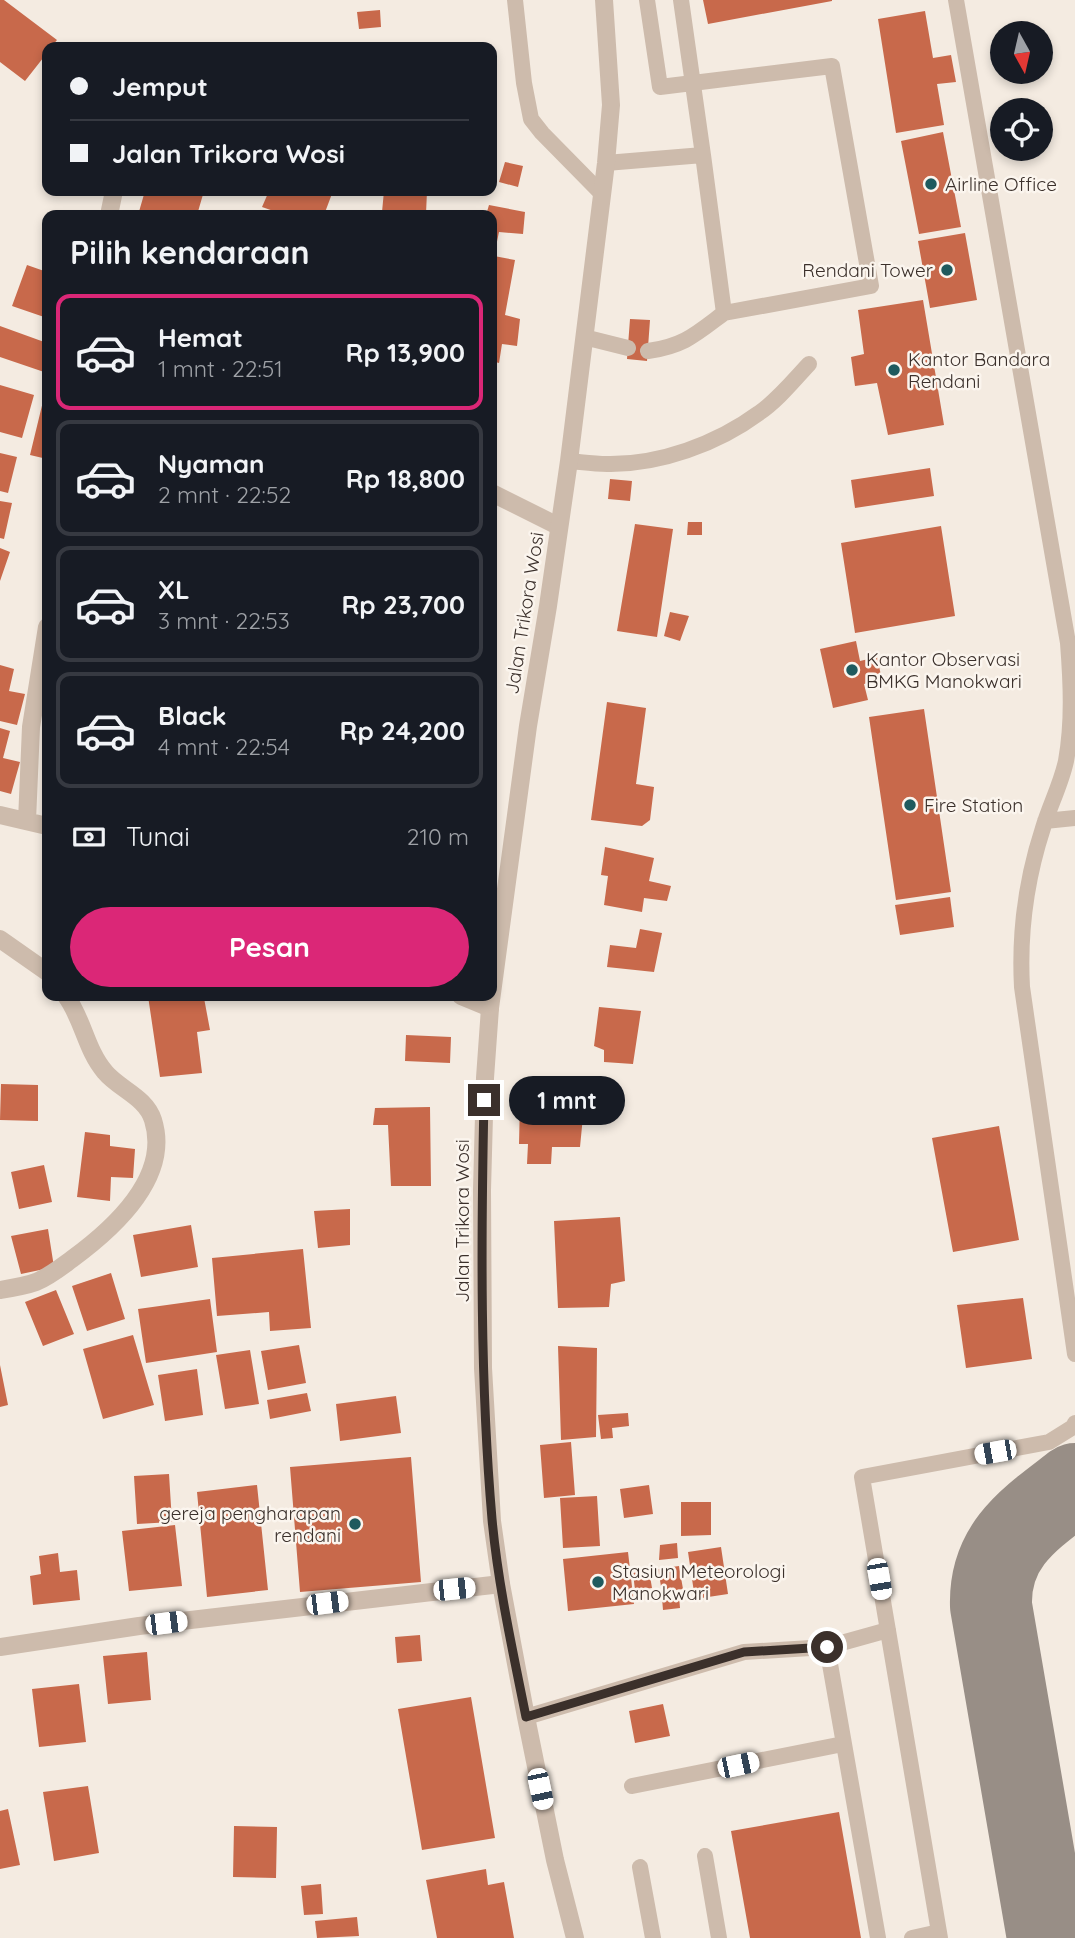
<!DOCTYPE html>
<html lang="id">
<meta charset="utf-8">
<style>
body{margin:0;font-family:Quicksand,sans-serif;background:#242831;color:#f1f3f6;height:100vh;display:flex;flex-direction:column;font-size:26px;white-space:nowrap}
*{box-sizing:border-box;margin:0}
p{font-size:23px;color:#9ea1a6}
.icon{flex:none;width:38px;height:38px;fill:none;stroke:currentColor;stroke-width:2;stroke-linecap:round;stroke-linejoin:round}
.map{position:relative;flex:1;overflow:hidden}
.panel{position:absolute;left:42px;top:210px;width:455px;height:791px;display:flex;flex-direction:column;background:#171b24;border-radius:14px;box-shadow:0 4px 10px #0003}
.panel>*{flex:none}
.banner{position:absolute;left:42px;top:42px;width:455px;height:154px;border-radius:14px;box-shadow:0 4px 10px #0003;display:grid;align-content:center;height:154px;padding:0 28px;background:#171b24}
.needle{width:46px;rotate:172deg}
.controls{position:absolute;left:990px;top:21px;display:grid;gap:14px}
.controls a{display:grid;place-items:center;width:63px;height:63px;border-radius:50%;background:#171b24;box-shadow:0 4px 10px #0003;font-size:35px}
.end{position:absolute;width:32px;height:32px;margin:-16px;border:9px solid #3b302b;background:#fff;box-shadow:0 0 0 4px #fff}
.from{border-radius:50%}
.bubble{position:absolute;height:49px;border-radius:24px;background:#171b24;box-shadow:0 4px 10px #0003;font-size:23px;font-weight:700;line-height:49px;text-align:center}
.car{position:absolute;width:21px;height:42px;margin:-21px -10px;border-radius:9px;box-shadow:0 0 5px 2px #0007;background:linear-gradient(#fff 24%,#345 0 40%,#fff 0 76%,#345 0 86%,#fff 0)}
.banner b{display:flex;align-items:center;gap:24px;height:66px;font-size:26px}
.banner b+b{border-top:2px solid #363941}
.banner i{width:18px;height:18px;background:#f1f3f6}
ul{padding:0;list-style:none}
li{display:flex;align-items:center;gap:21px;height:116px;margin:0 14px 10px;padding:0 14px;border:4px solid #363941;border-radius:14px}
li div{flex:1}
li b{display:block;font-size:26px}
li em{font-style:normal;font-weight:700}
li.active{border-color:#db2777}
li>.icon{width:63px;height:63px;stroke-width:1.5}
h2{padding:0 28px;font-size:32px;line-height:84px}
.pay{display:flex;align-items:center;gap:18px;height:77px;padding:0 28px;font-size:26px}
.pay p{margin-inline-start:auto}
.action{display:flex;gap:14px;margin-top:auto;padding:14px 28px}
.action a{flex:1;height:80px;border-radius:42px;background:#db2777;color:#fff;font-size:28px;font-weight:700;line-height:80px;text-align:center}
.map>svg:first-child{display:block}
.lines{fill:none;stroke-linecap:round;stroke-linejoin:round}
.taxiway{stroke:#988e86;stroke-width:82}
.building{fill:#c8694b}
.service{stroke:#cdbbac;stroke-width:16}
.minor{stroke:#cdbbac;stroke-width:18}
.tertiary{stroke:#cdbbac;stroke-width:18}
.route{stroke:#3b302b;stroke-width:9}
.poi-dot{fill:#1f5a5e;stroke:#fbf5ee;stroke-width:2.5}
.labels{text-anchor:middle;stroke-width:5;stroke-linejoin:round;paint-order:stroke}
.poi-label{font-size:19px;fill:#3b302b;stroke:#fbf5ee;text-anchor:start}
.street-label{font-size:19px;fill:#3b302b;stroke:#fbf5ee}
</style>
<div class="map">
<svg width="1075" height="1938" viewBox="0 0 1075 1938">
<rect width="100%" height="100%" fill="#f4ebe1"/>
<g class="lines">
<path class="taxiway" d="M1048,1938L991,1606C989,1544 1031,1518 1075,1484"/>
</g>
<path class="building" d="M0,0H4L57,40L51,47H47V53L25,81L0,62Z
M703,0H832V1L708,24Z
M380,10L381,27L359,29L357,12Z
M925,11L933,58L951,55L956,82L937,84L944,125L896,133L878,19Z
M943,132L961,227L919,234L901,141Z
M505,162L523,166L518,187L499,182Z
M145,191H204L197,215H138Z
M269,191H333L324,215H285L262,207Z
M384,191H427L426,214L382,212Z
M489,205L525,212L523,234L499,232L494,256L515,260L505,315L520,319L517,346L502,344L499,363L492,361V215H486Z
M965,233L977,300L930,308L918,241Z
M27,265L47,272V318L12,306Z
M923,300L944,425L888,435L877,383L855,386L851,357L864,354L858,310Z
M630,319L650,320L647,361L627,359Z
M0,326L47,343V373L0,357Z
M0,385L34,395L22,438L0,432Z
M46,389H47V459L30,455Z
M0,453L17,457L8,493L0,491Z
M930,468L934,496L855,508L851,480Z
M610,479L632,481L630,501L608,499Z
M0,501L12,503L4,539L0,538Z
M688,522H702V535H687Z
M635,524L673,529L657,637L617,631Z
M941,526L955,616L855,633L841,543Z
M0,548L10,552L0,581Z
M670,612L689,616L680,641L664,636Z
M856,641L860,661L877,657L882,680L864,684L868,700L833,708L820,649Z
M0,665L14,669L9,691L25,694L17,725L0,721Z
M607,702L646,708L636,784L654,787L650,820L642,826L591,820Z
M924,709L951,892L896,900L869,717Z
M0,728L10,731L3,758L20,762L11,794L0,791Z
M605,847L654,858L649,881L671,886L667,901L644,898L642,912L604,905L608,876L601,875Z
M950,897L954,927L900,935L895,905Z
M640,929L662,933L654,972L607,967L610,945L636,948Z
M148,996H181L182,1000L204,998L210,1030L197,1032L202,1073L160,1077Z
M599,1007L641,1011L633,1064L604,1062V1050L594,1046Z
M406,1035L451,1037L450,1063L405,1061Z
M1,1084L38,1085V1121L0,1120Z
M520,1102L584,1106L580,1147H552L551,1164H527L528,1144H519Z
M430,1107L431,1186H391L388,1125H373L375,1108Z
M999,1126L1019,1240L953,1252L932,1138Z
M85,1132L110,1135V1146L135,1149L133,1178L111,1177L110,1201L77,1197Z
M44,1165L52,1202L19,1209L11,1172Z
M350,1209V1245L318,1248L314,1211Z
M620,1217L625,1281L611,1284L609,1307L558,1308L554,1221Z
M191,1225L198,1267L141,1277L133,1235Z
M48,1229L54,1267L21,1274L11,1236Z
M303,1249L311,1328L270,1331L269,1312L217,1316L212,1258Z
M111,1273L125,1319L87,1331L72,1286Z
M56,1290L74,1334L43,1346L25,1302Z
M1023,1298L1032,1359L966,1368L957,1305Z
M210,1299L217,1352L146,1363L138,1309Z
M133,1335L154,1405L103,1419L83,1349Z
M299,1345L306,1383L268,1390L261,1351Z
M558,1346L597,1348L596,1437L561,1440Z
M250,1350L259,1404L225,1409L216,1355Z
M0,1365L8,1405L0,1407Z
M197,1369L203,1415L165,1421L158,1375Z
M307,1393L311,1411L270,1419L267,1400Z
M396,1396L401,1433L340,1441L336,1404Z
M628,1413L629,1426L612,1428L613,1438L601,1439L598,1415Z
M571,1442L575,1495L544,1498L540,1445Z
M411,1457L421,1582L300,1592L290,1467Z
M169,1474L172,1522L137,1524L134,1476Z
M257,1485L268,1590L207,1597L197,1492Z
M649,1485L653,1514L624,1518L620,1489Z
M597,1496L600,1546L563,1548L560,1498Z
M681,1502H711V1535L681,1536Z
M175,1525L182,1586L129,1591L122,1531Z
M677,1543L678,1558L659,1560L660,1545Z
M721,1547L728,1594L695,1599L688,1552Z
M628,1552L634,1604L568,1611L563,1559Z
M58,1553L60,1572L77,1570L80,1600L33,1605L30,1576L41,1574L39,1556Z
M679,1566L683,1589L662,1592L658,1569Z
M649,1570L652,1588L635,1590L633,1573Z
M679,1596L680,1608L663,1610L662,1598Z
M420,1635L422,1661L397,1663L395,1637Z
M147,1652L151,1700L108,1704L103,1656Z
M79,1684L86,1742L39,1747L32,1689Z
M471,1697L495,1838L422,1850L398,1709Z
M663,1704L670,1736L635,1743L629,1711Z
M88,1786L99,1853L54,1861L43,1792Z
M8,1809L20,1865L0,1869V1811Z
M839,1812L861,1938H750L731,1831Z
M234,1826L277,1827L276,1878L233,1877Z
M486,1869L488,1885L504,1882L514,1938H437L426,1880Z
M321,1884L323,1914L304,1915L301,1886Z
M357,1917L359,1936L317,1938L315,1921Z"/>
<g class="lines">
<path class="service" d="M515,0L524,83L531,119L542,133L602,194
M647,0L660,87L832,66L871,286L724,313
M681,0L703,155
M956,0L1068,643C1071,682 1073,722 1066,761C1061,784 1050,805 1043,828C1026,880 1019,932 1022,987L1075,1354
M606,163L703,155L724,313C696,334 684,346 648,351
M584,337L628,348
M569,461C581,462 594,464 607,464C659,465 717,444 759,413C778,400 793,381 809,364
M1045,821L1075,818
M827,1647L878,1938
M526,1717L744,1652L827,1647L888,1630
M632,1786L843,1744
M705,1856L719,1938
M640,1867L653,1938
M912,1938L939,1932
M940,1938L862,1477L1049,1442L1073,1427L1075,1423"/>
<path class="minor" d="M109,215L114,191
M492,493L558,526
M0,815L47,826
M27,821L31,727L47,627
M0,939L47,972
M461,996L490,1008
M0,1290C12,1288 25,1286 36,1282C50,1276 61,1267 72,1259C113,1229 171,1177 153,1120C146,1097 119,1089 105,1072C86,1050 83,1019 66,996
M0,1647L139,1626L501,1584"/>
<path class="tertiary" d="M575,1938L555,1860L526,1717L501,1584L492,1521L483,1368L482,1190L485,1078L490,1008L528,726L548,606L569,461L606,163L611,105L604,0"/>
</g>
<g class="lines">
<path class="route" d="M484,1100C481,1240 480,1380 492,1519C498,1585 513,1652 526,1717L744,1652L827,1647"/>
</g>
<g class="poi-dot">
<circle cx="931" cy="184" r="7"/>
<circle cx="947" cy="270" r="7"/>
<circle cx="894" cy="370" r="7"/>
<circle cx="852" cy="670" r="7"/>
<circle cx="910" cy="805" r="7"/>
<circle cx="355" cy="1524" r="7"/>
<circle cx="598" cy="1582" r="7"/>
</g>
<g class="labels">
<g class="poi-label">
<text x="945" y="191">Airline Office</text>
<text x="933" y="277" text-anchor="end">Rendani Tower</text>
<text x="908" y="366">Kantor Bandara<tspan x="908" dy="22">Rendani</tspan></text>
<text x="866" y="666">Kantor Observasi<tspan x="866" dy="22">BMKG Manokwari</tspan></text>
<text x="924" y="812">Fire Station</text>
<text x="341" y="1520" text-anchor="end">gereja pengharapan<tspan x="341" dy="22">rendani</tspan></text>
<text x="612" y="1578">Stasiun Meteorologi<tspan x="612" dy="22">Manokwari</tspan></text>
</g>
<g class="street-label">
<text transform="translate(524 613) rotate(-81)" y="7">Jalan Trikora Wosi</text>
<text transform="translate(462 1221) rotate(-90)" y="7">Jalan Trikora Wosi</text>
</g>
</g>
</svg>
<div class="controls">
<a><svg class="needle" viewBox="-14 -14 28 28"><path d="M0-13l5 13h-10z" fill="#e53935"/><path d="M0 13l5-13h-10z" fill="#9ea1a6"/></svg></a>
<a><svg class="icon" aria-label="locate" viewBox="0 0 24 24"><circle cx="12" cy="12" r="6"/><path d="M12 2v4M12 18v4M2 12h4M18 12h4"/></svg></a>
</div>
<i class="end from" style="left:827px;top:1647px"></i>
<i class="end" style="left:484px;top:1100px"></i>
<div class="bubble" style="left:509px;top:1076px;width:116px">1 mnt</div>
<i class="car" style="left:995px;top:1452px;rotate:260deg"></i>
<i class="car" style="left:879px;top:1579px;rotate:170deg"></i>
<i class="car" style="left:454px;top:1589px;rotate:84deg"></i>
<i class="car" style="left:327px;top:1603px;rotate:83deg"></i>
<i class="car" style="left:166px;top:1623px;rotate:83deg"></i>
<i class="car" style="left:738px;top:1765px;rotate:78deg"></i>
<i class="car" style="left:540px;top:1789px;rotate:168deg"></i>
<div class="banner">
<b><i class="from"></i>Jemput</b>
<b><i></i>Jalan Trikora Wosi</b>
</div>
<section class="panel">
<h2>Pilih kendaraan</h2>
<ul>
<li class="active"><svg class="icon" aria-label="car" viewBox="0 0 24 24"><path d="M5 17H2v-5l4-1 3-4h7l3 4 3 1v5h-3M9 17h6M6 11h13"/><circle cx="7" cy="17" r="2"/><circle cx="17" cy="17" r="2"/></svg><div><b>Hemat</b><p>1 mnt · 22:51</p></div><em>Rp 13,900</em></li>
<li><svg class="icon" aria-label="car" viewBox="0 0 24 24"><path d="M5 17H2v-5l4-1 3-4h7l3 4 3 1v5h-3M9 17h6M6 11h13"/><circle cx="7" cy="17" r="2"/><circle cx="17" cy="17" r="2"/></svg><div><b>Nyaman</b><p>2 mnt · 22:52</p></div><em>Rp 18,800</em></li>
<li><svg class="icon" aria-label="car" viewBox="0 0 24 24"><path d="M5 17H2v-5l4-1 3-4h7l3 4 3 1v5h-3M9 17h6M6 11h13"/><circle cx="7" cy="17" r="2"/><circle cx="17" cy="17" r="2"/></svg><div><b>XL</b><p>3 mnt · 22:53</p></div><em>Rp 23,700</em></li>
<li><svg class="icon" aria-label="car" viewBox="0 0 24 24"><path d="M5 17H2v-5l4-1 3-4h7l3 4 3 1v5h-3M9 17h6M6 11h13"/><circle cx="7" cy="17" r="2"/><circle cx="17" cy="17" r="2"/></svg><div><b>Black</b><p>4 mnt · 22:54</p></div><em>Rp 24,200</em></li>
</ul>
<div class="pay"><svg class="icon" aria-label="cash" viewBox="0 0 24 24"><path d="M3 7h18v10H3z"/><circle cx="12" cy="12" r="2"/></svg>Tunai<p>210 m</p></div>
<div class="action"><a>Pesan</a></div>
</section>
</div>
